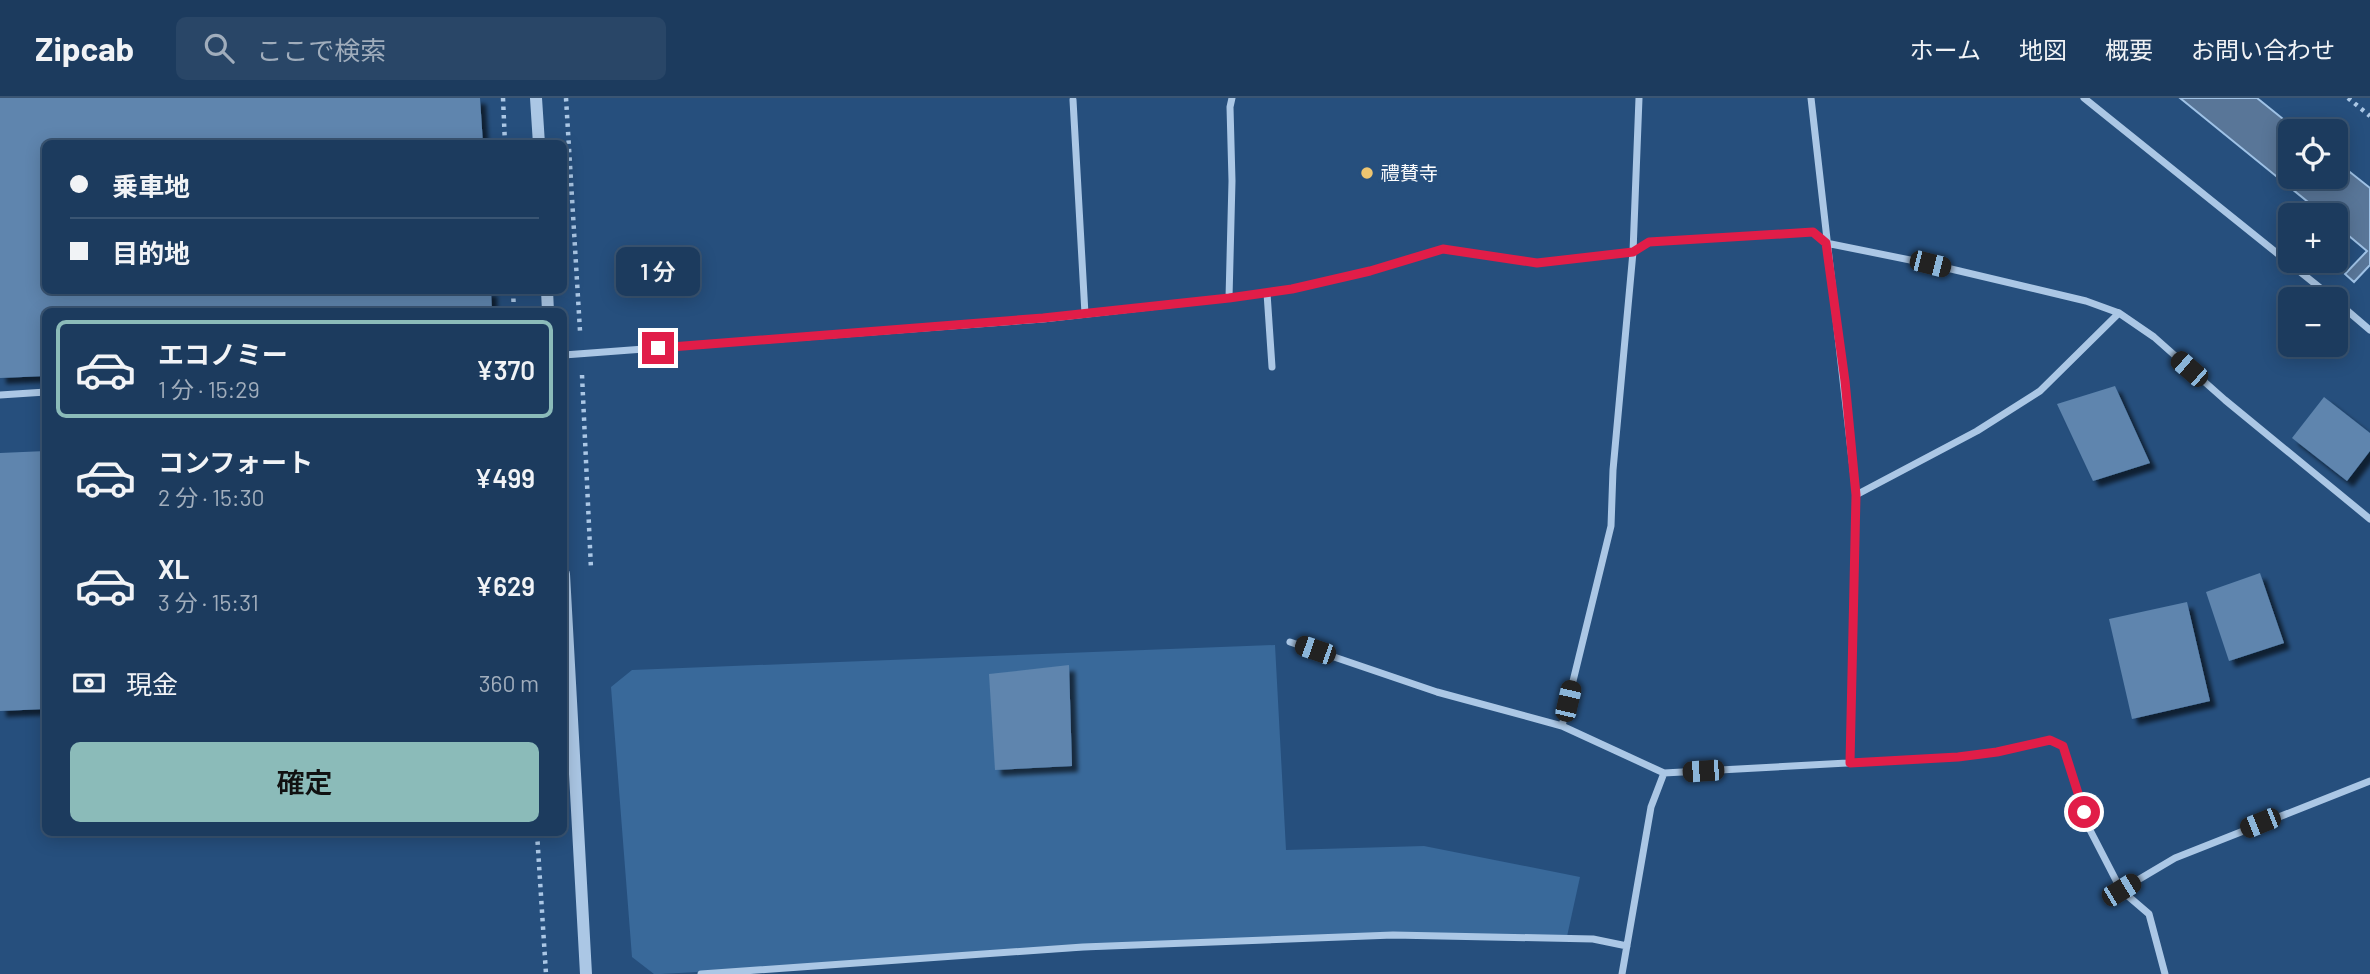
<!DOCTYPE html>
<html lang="ja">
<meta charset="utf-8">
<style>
body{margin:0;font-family:Barlow,"Noto Sans JP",sans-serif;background:#294667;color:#f1f3f6;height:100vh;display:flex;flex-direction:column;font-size:26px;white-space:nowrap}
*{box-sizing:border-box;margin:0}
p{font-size:23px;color:#a0adbc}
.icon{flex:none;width:38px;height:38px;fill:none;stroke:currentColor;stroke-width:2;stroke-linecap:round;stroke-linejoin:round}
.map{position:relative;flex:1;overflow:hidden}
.panel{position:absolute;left:42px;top:210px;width:525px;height:528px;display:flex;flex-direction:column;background:#1c3b5e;border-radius:10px;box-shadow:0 4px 18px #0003,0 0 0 2px #3a5573}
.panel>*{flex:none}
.banner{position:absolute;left:42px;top:42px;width:525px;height:154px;border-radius:10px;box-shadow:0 4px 18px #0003,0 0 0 2px #3a5573;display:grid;align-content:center;height:154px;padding:0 28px;background:#1c3b5e}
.controls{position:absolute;left:2278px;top:21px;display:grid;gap:14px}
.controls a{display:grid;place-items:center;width:70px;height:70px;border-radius:10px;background:#1c3b5e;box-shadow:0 4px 18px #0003,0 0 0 2px #3a5573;font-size:35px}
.end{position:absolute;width:32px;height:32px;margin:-16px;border:9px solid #e11d48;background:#fff;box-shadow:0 0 0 4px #fff}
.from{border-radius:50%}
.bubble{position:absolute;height:49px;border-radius:10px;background:#1c3b5e;box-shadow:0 4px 18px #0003,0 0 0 2px #3a5573;font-size:23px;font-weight:600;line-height:49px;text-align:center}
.car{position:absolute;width:21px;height:42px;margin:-21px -10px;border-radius:9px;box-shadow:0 0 5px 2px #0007;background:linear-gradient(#222 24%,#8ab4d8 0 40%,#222 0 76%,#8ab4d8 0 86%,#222 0)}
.banner b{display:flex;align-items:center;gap:24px;height:66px;font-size:26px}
.banner b+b{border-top:2px solid #3a5573}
.banner i{width:18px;height:18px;background:#f1f3f6}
ul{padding:12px 0 0;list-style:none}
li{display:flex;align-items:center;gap:21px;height:98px;margin:0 14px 10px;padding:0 14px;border:4px solid transparent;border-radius:10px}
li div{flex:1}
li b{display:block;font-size:26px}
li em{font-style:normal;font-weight:600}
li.active{border-color:#8bbbb9}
li>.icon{width:63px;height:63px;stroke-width:1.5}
.pay{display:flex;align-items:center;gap:18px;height:77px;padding:0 28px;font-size:26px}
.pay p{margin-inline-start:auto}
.cta{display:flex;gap:14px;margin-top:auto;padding:14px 28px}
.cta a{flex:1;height:80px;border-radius:10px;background:#8bbbb9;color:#111;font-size:28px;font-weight:600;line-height:80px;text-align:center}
header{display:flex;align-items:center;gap:42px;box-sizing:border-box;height:98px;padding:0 35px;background:#1c3b5e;border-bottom:2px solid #3a5573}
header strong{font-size:33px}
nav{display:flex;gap:38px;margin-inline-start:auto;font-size:24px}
.search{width:490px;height:63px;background:#294667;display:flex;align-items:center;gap:18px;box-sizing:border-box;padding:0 24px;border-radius:10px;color:#a0adbc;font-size:26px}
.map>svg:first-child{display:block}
.green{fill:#39699a}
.water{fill:#597698;stroke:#9fc2e6;stroke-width:2}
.building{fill:#5e85ae;filter:url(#shadow)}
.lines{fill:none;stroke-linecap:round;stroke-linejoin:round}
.path{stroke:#abc7e5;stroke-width:4.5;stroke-dasharray:3.5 5;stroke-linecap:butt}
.minor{stroke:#abc7e5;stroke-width:7}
.tertiary{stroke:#abc7e5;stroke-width:12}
.route{stroke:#e11d48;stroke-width:9}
.poi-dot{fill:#eec570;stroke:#264f7d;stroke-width:2.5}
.labels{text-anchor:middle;stroke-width:7;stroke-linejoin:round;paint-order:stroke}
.poi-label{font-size:19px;fill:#fff;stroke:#264f7d;text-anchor:start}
</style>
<header>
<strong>Zipcab</strong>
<div class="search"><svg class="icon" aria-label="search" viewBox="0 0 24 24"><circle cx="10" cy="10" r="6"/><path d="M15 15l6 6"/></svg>ここで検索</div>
<nav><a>ホーム</a><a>地図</a><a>概要</a><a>お問い合わせ</a></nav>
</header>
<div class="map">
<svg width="2370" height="876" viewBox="0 0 2370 876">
<defs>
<filter id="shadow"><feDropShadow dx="6" dy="6" stdDeviation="2" flood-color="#0009"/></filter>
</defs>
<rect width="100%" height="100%" fill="#264f7d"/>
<path class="green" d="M1275,547L1286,752L1424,748L1580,779L1566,843L1376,836L661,876H654L632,859L611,589L632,572Z"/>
<path class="water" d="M2180,0H2257L2298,33H2291V79H2336V63L2370,90V167L2354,184L2345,176L2367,153L2336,127V117H2324Z"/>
<path class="building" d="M0,0H480L483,46H46V192H491L492,214H46V278L0,280Z
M2115,288L2150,365L2093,383L2057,306Z
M2324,299L2370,335V353L2347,383L2292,340Z
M46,353V611L0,613V355Z
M2260,475L2284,545L2229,563L2206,494Z
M2187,504L2210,603L2132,621L2109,521Z
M1069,567L1072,668L995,672L989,576Z"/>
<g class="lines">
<path class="path" d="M503,0L505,46
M566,0L580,233
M2348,0L2370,18
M513,192L514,214
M582,277L591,471
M537,735L546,876"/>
<path class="minor" d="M1811,0L1856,397L1850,665
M2084,0L2334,201
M1073,2L1085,216
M1267,195L1272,269
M1229,200L1232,83L1230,9L1232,0
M2336,203L2370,232
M564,257L1043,221L1229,200L1292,191L1370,173L1443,151L1537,165L1633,154L1649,144L1813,134L1826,145L1930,166L2086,203L2119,215L2154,239L2225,302L2370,421
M0,297L46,294
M1856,397L1977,333L2040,293L2119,215
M1290,544L1437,594L1562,628L1664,675
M1562,628L1611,428L1613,372L1633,154L1639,0
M2121,792L2175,760L2370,683
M701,876L1083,849L1393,837L1593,841L1627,848
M1622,876L1651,709L1664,675L1958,659L1997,654L2050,642L2063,648L2090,732L2121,792L2149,816L2165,876"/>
<path class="tertiary" d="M536,0L539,46
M547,192L548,214
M564,476L586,876"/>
</g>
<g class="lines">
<path class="route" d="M658,250L1043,220L1229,200L1292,191L1370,173L1443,151L1537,165L1633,154L1649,144L1813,134L1826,145L1845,283L1856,397L1850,665L1958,659L1997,654L2050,642L2063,648L2084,714"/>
</g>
<circle class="poi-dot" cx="1367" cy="75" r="7"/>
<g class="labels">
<g class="poi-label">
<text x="1381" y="82">禮賛寺</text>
</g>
</g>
</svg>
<div class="controls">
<a><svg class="icon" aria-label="locate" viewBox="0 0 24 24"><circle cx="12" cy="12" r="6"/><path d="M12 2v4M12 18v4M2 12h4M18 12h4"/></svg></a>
<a>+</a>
<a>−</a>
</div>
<i class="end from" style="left:2084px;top:714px"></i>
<i class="end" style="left:658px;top:250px"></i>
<div class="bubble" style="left:616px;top:149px;width:84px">1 分</div>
<i class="car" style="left:1930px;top:166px;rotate:104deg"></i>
<i class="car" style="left:2189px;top:271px;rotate:311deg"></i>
<i class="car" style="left:1315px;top:552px;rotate:289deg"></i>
<i class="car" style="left:1568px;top:603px;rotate:13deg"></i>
<i class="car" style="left:1703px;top:673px;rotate:266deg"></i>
<i class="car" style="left:2260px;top:725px;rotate:248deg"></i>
<i class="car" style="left:2121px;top:792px;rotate:59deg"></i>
<div class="banner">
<b><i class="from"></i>乗車地</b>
<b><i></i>目的地</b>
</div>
<section class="panel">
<ul>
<li class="active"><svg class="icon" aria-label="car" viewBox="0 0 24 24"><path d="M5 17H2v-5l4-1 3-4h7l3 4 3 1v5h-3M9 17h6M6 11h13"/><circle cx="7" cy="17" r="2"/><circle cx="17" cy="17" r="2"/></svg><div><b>エコノミー</b><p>1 分 · 15:29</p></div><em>¥370</em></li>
<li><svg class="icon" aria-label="car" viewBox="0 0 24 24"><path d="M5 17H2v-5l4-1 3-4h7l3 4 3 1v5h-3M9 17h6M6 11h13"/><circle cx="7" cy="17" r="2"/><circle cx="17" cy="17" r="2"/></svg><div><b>コンフォート</b><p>2 分 · 15:30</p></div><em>¥499</em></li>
<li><svg class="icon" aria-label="car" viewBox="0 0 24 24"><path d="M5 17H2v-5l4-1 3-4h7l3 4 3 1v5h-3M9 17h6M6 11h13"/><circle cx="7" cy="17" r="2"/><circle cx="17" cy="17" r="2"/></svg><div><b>XL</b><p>3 分 · 15:31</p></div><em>¥629</em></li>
</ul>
<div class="pay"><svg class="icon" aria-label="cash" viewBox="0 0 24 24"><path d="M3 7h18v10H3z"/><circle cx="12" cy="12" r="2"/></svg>現金<p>360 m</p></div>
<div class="cta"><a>確定</a></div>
</section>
</div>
